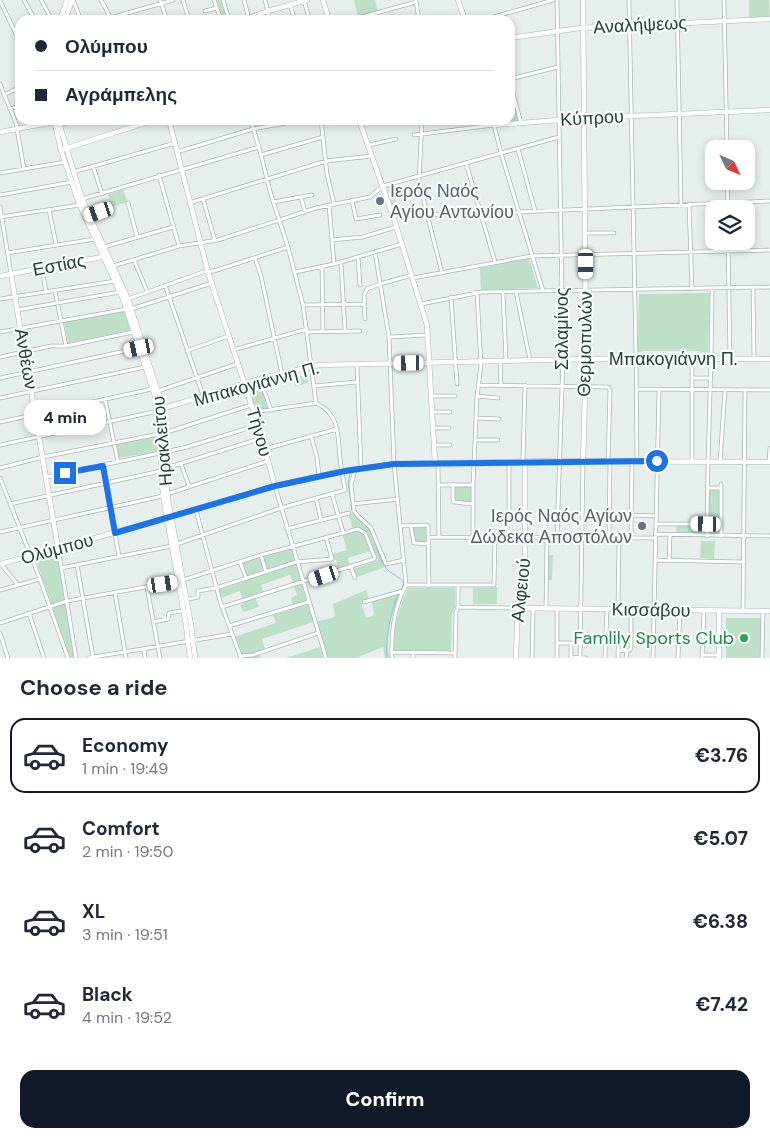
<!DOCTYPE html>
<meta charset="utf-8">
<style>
body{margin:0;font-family:"DM Sans",sans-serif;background:#f6f6f7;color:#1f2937;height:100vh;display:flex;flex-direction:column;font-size:19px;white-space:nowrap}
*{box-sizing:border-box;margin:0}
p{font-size:16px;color:#747a83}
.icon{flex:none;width:28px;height:28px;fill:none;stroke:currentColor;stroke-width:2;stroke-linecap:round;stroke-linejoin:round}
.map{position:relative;height:658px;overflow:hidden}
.details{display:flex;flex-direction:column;background:#fff;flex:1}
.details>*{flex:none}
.top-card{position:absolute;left:15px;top:15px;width:500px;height:110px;border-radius:15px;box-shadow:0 2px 8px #0003;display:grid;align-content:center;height:110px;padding:0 20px;background:#fff}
.needle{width:32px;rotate:134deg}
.controls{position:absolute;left:705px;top:140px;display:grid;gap:10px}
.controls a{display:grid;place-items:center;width:50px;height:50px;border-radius:10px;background:#fff;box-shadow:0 2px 8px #0003;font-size:25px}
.end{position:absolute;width:22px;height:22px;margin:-11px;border:6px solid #1a73e8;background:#fff;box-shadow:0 0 0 2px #fff}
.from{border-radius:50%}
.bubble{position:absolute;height:35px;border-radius:15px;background:#fff;box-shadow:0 2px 8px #0003;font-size:16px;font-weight:800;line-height:35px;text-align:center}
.car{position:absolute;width:15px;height:30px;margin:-15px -8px;border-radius:6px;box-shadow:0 0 4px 1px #0007;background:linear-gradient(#fff 24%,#345 0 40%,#fff 0 76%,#345 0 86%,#fff 0)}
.top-card b{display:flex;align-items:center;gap:18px;height:48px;font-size:19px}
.top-card b+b{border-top:1px solid #e0e1e3}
.top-card i{width:12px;height:12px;background:#1f2937}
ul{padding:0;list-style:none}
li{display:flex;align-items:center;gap:15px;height:75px;margin:0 10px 8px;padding:0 10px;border:2px solid transparent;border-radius:15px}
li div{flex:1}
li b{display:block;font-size:19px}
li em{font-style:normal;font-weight:800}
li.selected{border-color:#111827}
li>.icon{width:45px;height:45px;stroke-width:1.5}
h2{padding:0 20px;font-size:22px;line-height:60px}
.button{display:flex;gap:10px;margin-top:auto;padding:10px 20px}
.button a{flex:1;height:58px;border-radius:15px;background:#111827;color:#fff;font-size:20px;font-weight:800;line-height:58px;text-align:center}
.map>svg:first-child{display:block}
.green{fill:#bfe0c8}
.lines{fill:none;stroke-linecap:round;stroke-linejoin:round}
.stream{stroke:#8ec9d4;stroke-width:1}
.minor-casing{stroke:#a8b8b2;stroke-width:4.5}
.tertiary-casing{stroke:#a8b8b2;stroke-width:5.5}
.secondary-casing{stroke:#a4bbb3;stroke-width:5.5}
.minor{stroke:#fff;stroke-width:3}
.tertiary{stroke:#fff;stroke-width:4.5}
.secondary{stroke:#fff;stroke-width:4.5}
.route{stroke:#1a73e8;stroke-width:6}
.worship-dot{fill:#6b7280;stroke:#f7fbf9;stroke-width:2}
.leisure-dot{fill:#2e9e5b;stroke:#f7fbf9;stroke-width:2}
.labels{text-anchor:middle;stroke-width:4.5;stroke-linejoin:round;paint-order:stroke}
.street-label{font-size:18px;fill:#24423a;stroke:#f7fbf9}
.worship-label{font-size:18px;fill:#5b616d;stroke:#f7fbf9;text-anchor:start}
.leisure-label{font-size:18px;fill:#27864d;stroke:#f7fbf9;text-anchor:end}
</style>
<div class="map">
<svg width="770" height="658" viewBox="0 0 770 658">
<rect width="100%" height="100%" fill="#e6efeb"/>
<path class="green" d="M216,0H221L227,20H222Z
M354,0H375L378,11L358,17Z
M749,0H769L770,17L749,18Z
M510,89L519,121H496L510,120Z
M252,120H295L254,128Z
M391,186L399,213H394L387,187Z
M123,189L127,201L125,203L110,207L109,196L107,195Z
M529,258L538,288L481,290L480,268Z
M710,293L708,353L697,351H644L638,352L639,294Z
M125,310L131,330L68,343L64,321Z
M307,375L308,383L295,386L293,377Z
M260,382L269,409L255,411L246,386Z
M157,434L159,451L119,458L116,443Z
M455,486L473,487L472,503L455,502Z
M709,489L719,490V535H709Z
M354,513L370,529L385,567L357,577L354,569L378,560L373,550L348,558L350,568L339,571L336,560H334L333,554L347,550L342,534L353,531L349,516Z
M677,525L705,526V532H676Z
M426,527L427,543H414V528Z
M701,541H715L714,559L700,558Z
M291,547L313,622L262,639L265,650L259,652L261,658H242L234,637L276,623L273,615L294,609L291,598L297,595L290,575L261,585L264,594L255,597L259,607L243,612L240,605L244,603L240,591L218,599L215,591L248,580L243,563Z
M57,551L74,658H70L35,557Z
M548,555H553L552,580H547Z
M497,587V604H473V588Z
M408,588H455V607L452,614L451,651L394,650C395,621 397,614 408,588Z
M366,590L369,599L361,602L366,618L374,615L372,602L399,594C394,608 383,643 390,658H385L383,647L356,658H327L316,622L335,617L333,604Z
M726,618H762L761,658H726Z
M320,647L323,658H286Z"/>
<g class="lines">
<path class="stream" d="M350,473L348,483L352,511C356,519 363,522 368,528C378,539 376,557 386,568C391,575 400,576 404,583L401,590
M387,658C385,642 391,607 399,593"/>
<g class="minor-casing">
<path id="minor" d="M24,0L35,20
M41,0L52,20
M73,0L81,20
M101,0L112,20
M160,0L167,20
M183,0L189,20
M214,0L221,20
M223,0L229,20
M244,0L249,19
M265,0L270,20
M557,0L563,358L557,538
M629,0L636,355L637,461
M677,0L681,204
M724,0L727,149
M0,1L20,42
M304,1L310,20
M416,1L419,20
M290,5L295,20
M205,11L217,8
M103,20L173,0
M351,20L416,2
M483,20L553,0
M510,79L558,67
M510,82L521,123
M0,84L16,123L24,169
M4,95L20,87
M11,109L20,105
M251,120L261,155L271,195L288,247L303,305L316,403
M321,120L327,174L334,204
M422,120L419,182L442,273
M60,125L74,120
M414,135L494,125L501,153L543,291
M369,145L396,139
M518,149L535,211
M177,152L253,129L303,120
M261,155L323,137
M466,163L495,262
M93,166L102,194
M73,172L175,143
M0,173L65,162
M159,175L179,246
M727,181L728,209
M0,195L72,182
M301,197L305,212
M82,199L259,147
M203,199L215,241
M352,200L356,219L380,215
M273,202L312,195
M128,203L137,236
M189,203L326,161L372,156
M689,204L692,289
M329,205L334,264
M0,207L11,274
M49,210L56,244
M89,215L110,208
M393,216L519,212L770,201
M0,217L80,205
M586,233H614
M332,240L363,237L396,227
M728,241L730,359
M104,247L173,227
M375,252L389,337L394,464L406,585
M7,253L95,239
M358,257L360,285
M255,258L261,276L282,374
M134,260L147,291
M341,262L345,331
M113,266L179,246L218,240L316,208L370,197L383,186L559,137
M322,267L323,332
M42,269L46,292
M295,272L334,264L402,244
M413,278L531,256L770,250
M165,285L204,398
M753,288L754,359
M55,291L66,346
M503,292L506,361
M516,292L530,360
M451,297L457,384
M0,299L115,281
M128,299L203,272L214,271L288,247
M421,304L482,292L770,287
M303,305L364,304
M131,309L212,283
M17,310L120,292
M365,319L364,295L367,289L380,284L412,275
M0,332L127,309
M308,332L360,331
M389,337L428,335
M233,350L307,329
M187,351L228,336
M0,357L51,346H66L133,332
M500,361L501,384
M357,365L361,468
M0,378L139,348
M692,378H711
M260,379L271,410
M478,385L608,387L610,390L608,462
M314,386L357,382
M637,389L770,390
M158,391L237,364
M431,396H455
M477,396L498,398
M0,398L145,367
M105,399L118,462
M254,412L316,403
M432,412H450
M476,418L499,419
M0,422L152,389
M433,428H449
M164,433L251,405
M311,436L317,457L319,476
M476,440H498
M0,445L158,411
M434,445H450
M265,449L337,429
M165,452L187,447L258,425
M523,461L525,385
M692,461V358
M720,462L725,390
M769,462L770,448
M438,463L439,537
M181,464L189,486
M103,466L119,556
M0,468L43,457L159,434
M166,468L262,438
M355,470L351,485L354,511L358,516L371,528L386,564L404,560
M46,477L160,453
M0,478L40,579L68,658
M453,484V499L454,502L473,504
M721,484V536
M438,485H473
M275,486L326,658
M707,488H721
M167,494L268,461
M332,494L343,532
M316,498L321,520
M10,504L161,471
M353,504L398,499
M196,510L220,601L241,658
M631,515L656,516
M509,522V462
M656,524H707
M401,526L426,525L428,526L429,586
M411,526L414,543L428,544
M287,529L349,513
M0,532L163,496
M655,534L770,536
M707,536C707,453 712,371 712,289
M428,537L655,538
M473,537V485L477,396L481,365L477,292
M609,538L610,462
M631,538L632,462
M177,544L281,508L345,490C344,482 342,474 341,466C337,443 343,415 316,403
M58,548L76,658
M261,555L266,572
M655,560L744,562
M669,560L670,535
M240,562L246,578
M1,564L18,585
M77,565L93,657
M351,567L355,578
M61,568L172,546
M183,580L261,555L358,529L365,533L375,558L374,559L222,607
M406,585H494L495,538
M147,587L160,658
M0,590L40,579
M115,593L126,658
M189,599L198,597V591L216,588L296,562L332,559L326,537
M364,602L403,591
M458,607L517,608
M546,609L547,538
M618,609L619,538
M743,611L745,390
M29,613L44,658
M153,622L168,619L169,613L181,611
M0,623L67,601L179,581
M229,626L308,602
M0,633L8,658
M557,643H581
M571,643V657
M144,649L145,658
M618,651L619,639H631
M392,652L455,653
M702,655H719
M240,656L253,655L318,633
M571,657L586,658
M88,658L232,634
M392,658C391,632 394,607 406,585
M413,658V652
M455,658L456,612L458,607V586
M532,658L533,608
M557,658V609
M580,658L583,462
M605,658L607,610
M618,658V651L630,650L631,648V610
M626,658L627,651
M653,658L659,390
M678,658L680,611
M702,658L704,611
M762,658L763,611"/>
</g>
<g class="tertiary-casing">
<path id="tertiary" d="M323,0L329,20
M458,0L465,20
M583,0L586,359L583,462
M244,20L268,11L307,0
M510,38L580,28L770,19
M169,120L208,272L258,425L275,486
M359,120L393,216L427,325L435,463
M492,120L494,125L585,118L770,110
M0,132L54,122
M61,150L154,120
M11,274L58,548
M0,276L107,256
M161,409L263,378L319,365L636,358L770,359
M0,564L164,519L275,486L342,471L394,464L553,461L770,462
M517,608L770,611
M516,658L518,597L525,557V462
M719,658V611"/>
</g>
<g class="secondary-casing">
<path id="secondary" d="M60,20L67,0
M65,20L72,0
M54,120L61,150L78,201L123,299L156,399L158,411L163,496L186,625L190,658
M58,120L82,199L128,299L160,398L163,413L167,494L191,625L195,658"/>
</g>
<use href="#minor" class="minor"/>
<use href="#tertiary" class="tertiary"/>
<use href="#secondary" class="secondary"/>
</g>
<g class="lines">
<path class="route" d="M65,473L103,466L115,533L275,486L345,471L394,464L657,461"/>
</g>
<g class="worship-dot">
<circle cx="380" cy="201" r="5"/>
<circle cx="642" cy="526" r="5"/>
</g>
<circle class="leisure-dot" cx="744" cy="638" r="5"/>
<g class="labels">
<g class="street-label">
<text transform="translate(640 25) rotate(-3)" y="6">Αναλήψεως</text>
<text transform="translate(592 118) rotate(-3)" y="6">Κύπρου</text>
<text transform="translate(59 265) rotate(-11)" y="6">Εστίας</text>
<text transform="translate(562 329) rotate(-90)" y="6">Σαλαμίνος</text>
<text transform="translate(585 344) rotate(-89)" y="6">Θερμοπυλών</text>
<text transform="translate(26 359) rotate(80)" y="6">Ανθέων</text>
<text x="673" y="365">Μπακογιάννη Π.</text>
<text transform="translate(256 384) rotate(-15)" y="6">Μπακογιάννη Π.</text>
<text transform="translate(259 432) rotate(74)" y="6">Τήνου</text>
<text transform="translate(162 441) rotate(-95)" y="6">Ηρακλείτου</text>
<text transform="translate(57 549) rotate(-15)" y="6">Ολύμπου</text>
<text transform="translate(521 590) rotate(-84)" y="6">Αλφειού</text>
<text transform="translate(651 610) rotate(1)" y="6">Κισσάβου</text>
</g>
<g class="worship-label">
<text x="390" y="197">Ιερός Ναός<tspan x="390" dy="21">Αγίου Αντωνίου</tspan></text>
<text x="632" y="522" text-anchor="end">Ιερός Ναός Αγίων<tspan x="632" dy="21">Δώδεκα Αποστόλων</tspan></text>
</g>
<g class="leisure-label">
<text x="734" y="644">Famlily Sports Club</text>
</g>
</g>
</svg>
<div class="controls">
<a><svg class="needle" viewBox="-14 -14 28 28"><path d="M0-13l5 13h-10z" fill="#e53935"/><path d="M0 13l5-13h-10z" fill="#747a83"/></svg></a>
<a><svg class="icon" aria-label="layers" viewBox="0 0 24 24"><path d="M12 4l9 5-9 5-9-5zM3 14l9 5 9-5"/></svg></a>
</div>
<i class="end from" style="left:657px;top:461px"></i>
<i class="end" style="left:65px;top:473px"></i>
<div class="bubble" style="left:24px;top:400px;width:82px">4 min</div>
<i class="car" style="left:99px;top:212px;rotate:251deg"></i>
<i class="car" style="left:586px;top:264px;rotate:180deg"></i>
<i class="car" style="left:139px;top:348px;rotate:258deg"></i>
<i class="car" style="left:409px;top:363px;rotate:269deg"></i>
<i class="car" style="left:706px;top:524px;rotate:271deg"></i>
<i class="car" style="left:324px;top:576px;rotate:252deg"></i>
<i class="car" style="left:163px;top:584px;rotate:81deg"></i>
<div class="top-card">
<b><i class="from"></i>Ολύμπου</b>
<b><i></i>Αγράμπελης</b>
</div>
</div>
<section class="details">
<h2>Choose a ride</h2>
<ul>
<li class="selected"><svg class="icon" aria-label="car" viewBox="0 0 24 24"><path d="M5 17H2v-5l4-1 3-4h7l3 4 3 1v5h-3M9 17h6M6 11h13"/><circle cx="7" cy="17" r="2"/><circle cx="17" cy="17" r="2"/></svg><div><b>Economy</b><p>1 min · 19:49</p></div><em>€3.76</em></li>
<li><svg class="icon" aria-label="car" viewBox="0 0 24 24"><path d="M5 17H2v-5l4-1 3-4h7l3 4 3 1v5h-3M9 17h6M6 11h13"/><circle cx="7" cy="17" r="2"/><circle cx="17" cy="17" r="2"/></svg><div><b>Comfort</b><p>2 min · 19:50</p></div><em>€5.07</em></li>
<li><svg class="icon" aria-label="car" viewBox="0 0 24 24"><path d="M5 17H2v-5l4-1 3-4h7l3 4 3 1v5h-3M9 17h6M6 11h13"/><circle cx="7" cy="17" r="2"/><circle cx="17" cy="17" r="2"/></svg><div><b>XL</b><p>3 min · 19:51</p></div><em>€6.38</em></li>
<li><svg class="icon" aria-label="car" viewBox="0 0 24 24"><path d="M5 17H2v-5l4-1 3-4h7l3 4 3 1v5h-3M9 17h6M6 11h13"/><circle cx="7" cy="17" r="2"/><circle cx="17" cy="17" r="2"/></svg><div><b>Black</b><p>4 min · 19:52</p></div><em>€7.42</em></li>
</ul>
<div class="button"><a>Confirm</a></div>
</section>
